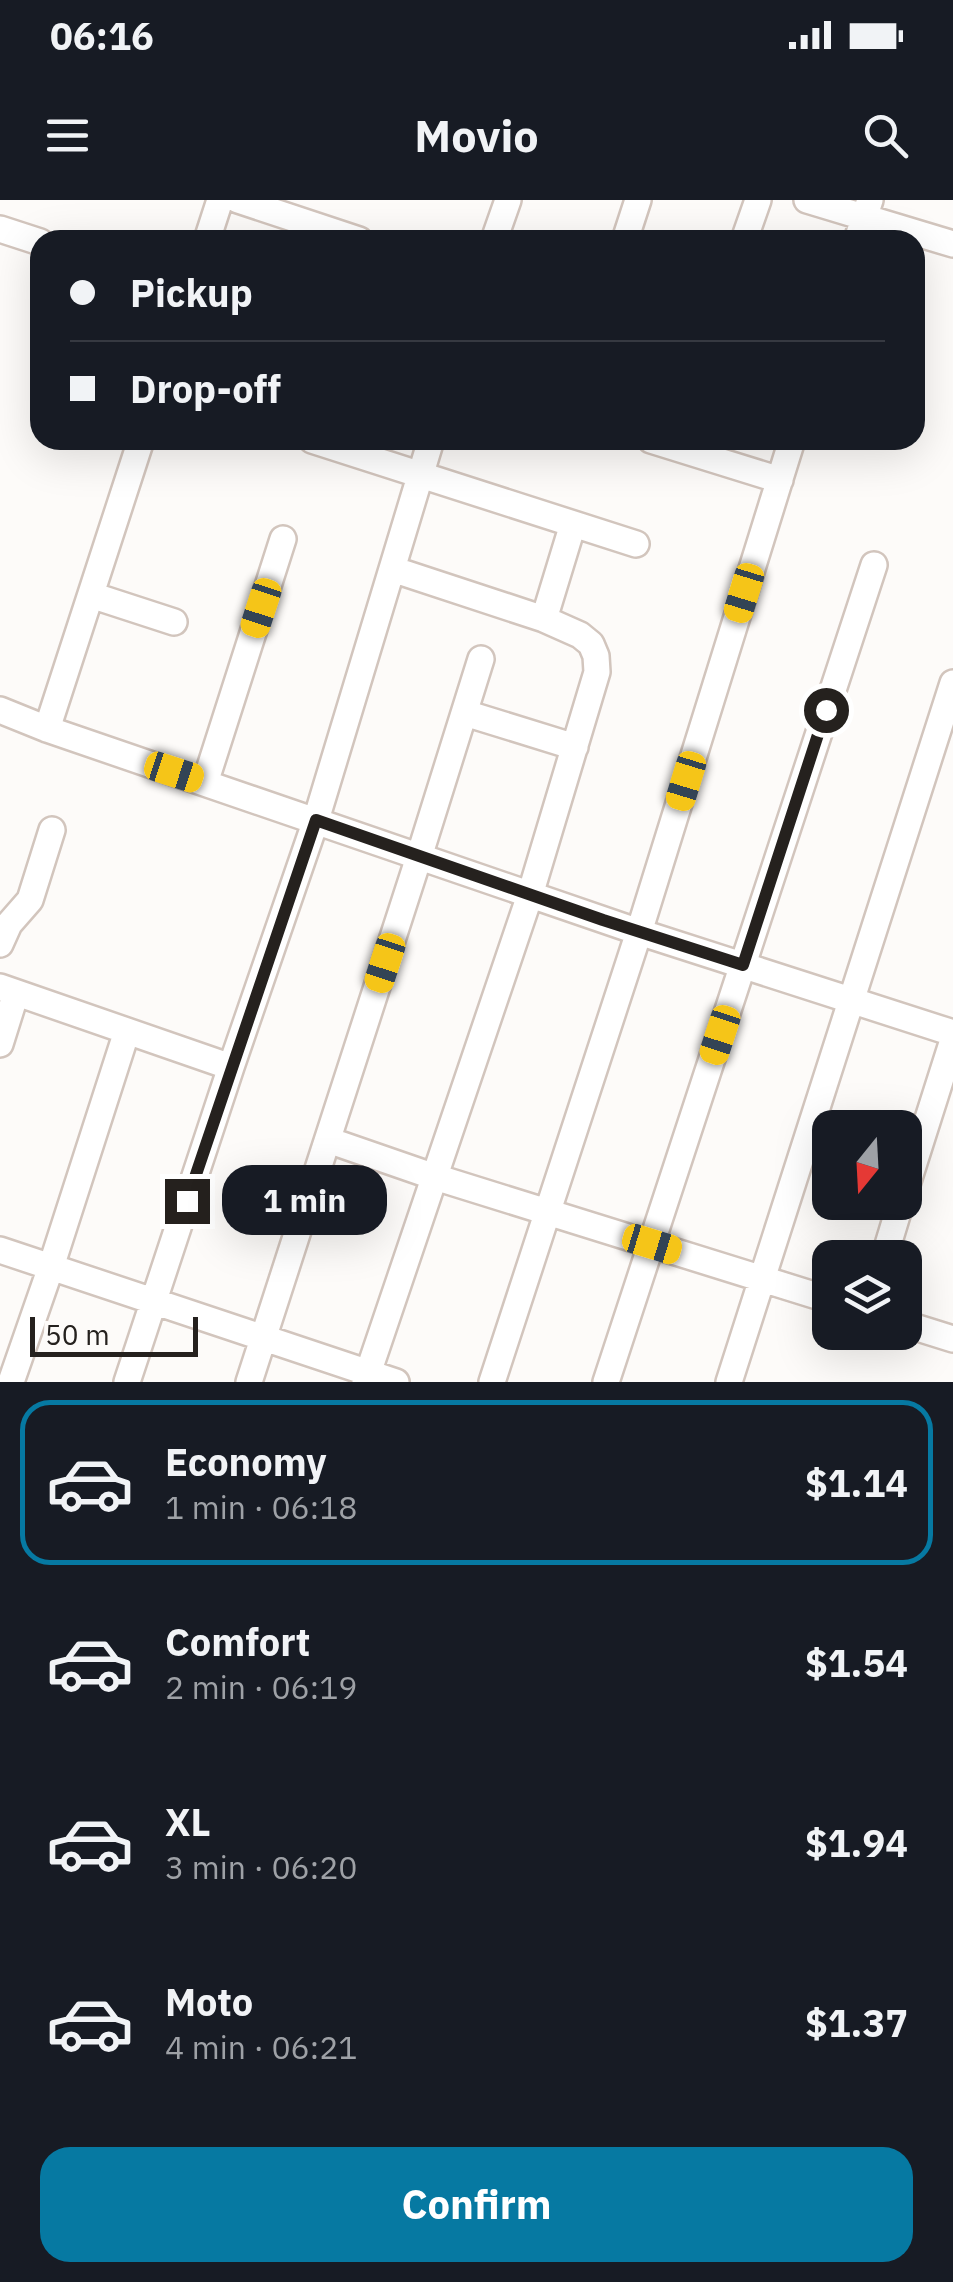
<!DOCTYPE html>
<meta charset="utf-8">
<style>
body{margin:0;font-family:"IBM Plex Sans",sans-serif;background:#242831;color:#f1f3f6;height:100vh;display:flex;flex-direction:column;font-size:38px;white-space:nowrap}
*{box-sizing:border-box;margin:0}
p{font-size:32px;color:#9ea1a6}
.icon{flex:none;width:55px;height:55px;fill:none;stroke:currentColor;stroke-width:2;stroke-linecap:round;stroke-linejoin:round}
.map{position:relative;height:1182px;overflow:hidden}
.panel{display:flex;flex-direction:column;background:#171b24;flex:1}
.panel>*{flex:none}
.hud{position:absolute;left:30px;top:30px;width:895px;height:220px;border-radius:30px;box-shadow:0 10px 40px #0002;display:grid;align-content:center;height:220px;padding:0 40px;background:#171b24}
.needle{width:65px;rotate:198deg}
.tools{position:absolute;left:812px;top:910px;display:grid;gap:20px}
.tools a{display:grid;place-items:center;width:110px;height:110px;border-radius:20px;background:#171b24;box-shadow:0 10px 40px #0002;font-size:50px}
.scale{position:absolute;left:30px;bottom:25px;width:168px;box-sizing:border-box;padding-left:10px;border:5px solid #25211e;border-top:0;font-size:28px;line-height:35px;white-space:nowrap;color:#25211e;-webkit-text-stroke:8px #fdfbf9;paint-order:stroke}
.end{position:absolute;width:45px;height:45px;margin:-22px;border:12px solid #25211e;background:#fff;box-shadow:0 0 0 5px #fff}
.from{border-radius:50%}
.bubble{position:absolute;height:70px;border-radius:30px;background:#171b24;box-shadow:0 10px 40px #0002;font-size:32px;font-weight:700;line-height:70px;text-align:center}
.car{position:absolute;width:30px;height:60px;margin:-30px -15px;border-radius:12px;box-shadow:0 0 8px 2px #0007;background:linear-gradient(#f5c518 24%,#345 0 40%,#f5c518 0 76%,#345 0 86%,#f5c518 0)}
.hud b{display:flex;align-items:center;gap:35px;height:95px;font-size:38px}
.hud b+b{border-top:2px solid #363941}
.hud i{width:25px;height:25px;background:#f1f3f6}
ul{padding:18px 0 0;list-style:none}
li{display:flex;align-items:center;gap:30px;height:165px;margin:0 20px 15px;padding:0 20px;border:5px solid transparent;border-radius:30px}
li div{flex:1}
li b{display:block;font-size:38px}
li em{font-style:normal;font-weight:700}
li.on{border-color:#0679a2}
li>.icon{width:90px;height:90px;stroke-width:1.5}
.primary-button{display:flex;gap:20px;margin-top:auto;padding:20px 40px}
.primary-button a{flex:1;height:115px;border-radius:30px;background:#0679a2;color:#fff;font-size:40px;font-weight:700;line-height:115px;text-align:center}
.status{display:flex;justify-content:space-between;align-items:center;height:70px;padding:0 50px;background:#171b24;direction:ltr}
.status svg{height:28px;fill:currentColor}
header{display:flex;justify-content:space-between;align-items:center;height:130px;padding:0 40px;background:#171b24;font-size:45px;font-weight:700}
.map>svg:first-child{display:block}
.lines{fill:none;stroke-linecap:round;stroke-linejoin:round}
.minor-casing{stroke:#d2c5bd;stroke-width:30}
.minor{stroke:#fff;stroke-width:25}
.route{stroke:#25211e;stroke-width:12}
</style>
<div class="status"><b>06:16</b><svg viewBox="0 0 49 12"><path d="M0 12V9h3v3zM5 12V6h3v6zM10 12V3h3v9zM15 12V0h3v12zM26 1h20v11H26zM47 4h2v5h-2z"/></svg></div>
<header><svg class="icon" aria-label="menu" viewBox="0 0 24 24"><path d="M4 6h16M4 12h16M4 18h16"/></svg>Movio<svg class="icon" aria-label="search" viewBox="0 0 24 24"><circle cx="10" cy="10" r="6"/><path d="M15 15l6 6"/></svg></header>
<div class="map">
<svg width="953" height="1182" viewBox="0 0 953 1182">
<rect width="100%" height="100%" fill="#fdfbf9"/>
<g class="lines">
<g class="minor-casing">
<path id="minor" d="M238,0L359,40
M807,0L953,44
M0,29L40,42
M207,40L220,0
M494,40L508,0
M625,40L638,0
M744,40L758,0
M857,40L870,0
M312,240L636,344
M651,240L780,280
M91,395L174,422
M544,419L573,324
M0,510L47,529L639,732L953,833
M465,513L575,547
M47,529L141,240
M205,583L283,339
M0,744L9,724L30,700L52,630
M0,787L231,867
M0,844L16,793
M328,940L435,977L830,1100
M905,991L953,840
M0,1050L396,1182
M884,1058L901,1002
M905,1124L953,1139
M11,1182L51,1067L127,831
M127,1182L231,867L316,620L431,240
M249,1182L419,657L481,459
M365,1182L530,695L597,472L596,456L591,444L580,435L544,419L392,369
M492,1182L639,732L792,240
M606,1182L874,365
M729,1182L953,483"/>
</g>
<use href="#minor" class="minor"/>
</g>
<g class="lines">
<path class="route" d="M187,1001L316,620L603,720L743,765L826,510"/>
</g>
</svg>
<div class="tools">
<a><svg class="needle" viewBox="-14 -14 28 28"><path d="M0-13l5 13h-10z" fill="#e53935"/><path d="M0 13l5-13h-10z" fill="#9ea1a6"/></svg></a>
<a><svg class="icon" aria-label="layers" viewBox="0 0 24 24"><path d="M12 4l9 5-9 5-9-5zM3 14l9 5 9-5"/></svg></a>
</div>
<div class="scale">50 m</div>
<i class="end from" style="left:826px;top:510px"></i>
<i class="end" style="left:187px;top:1001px"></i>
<div class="bubble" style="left:222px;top:965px;width:165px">1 min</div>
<i class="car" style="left:744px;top:393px;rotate:197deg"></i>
<i class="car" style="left:261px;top:408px;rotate:198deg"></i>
<i class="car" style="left:174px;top:572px;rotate:108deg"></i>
<i class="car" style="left:686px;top:581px;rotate:197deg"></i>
<i class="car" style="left:385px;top:763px;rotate:198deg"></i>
<i class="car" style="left:720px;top:835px;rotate:198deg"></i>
<i class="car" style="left:652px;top:1044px;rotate:107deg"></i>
<div class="hud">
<b><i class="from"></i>Pickup</b>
<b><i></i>Drop-off</b>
</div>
</div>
<section class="panel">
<ul>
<li class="on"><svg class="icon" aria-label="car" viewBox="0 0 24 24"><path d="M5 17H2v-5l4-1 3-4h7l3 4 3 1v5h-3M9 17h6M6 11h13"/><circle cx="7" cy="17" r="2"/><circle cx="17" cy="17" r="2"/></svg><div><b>Economy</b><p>1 min · 06:18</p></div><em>$1.14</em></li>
<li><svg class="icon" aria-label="car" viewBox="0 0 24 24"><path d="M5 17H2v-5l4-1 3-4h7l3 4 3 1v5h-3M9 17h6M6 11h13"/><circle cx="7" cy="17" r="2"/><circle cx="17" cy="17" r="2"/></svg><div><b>Comfort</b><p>2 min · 06:19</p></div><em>$1.54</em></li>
<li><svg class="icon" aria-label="car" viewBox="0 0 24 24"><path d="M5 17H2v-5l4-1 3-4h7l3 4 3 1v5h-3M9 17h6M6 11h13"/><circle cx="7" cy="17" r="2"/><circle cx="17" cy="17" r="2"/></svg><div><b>XL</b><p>3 min · 06:20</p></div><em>$1.94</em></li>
<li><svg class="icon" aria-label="car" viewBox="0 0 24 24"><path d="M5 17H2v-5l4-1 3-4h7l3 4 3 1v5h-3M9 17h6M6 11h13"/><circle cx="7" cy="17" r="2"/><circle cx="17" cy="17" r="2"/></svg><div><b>Moto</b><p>4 min · 06:21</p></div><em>$1.37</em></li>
</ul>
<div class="primary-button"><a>Confirm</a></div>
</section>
